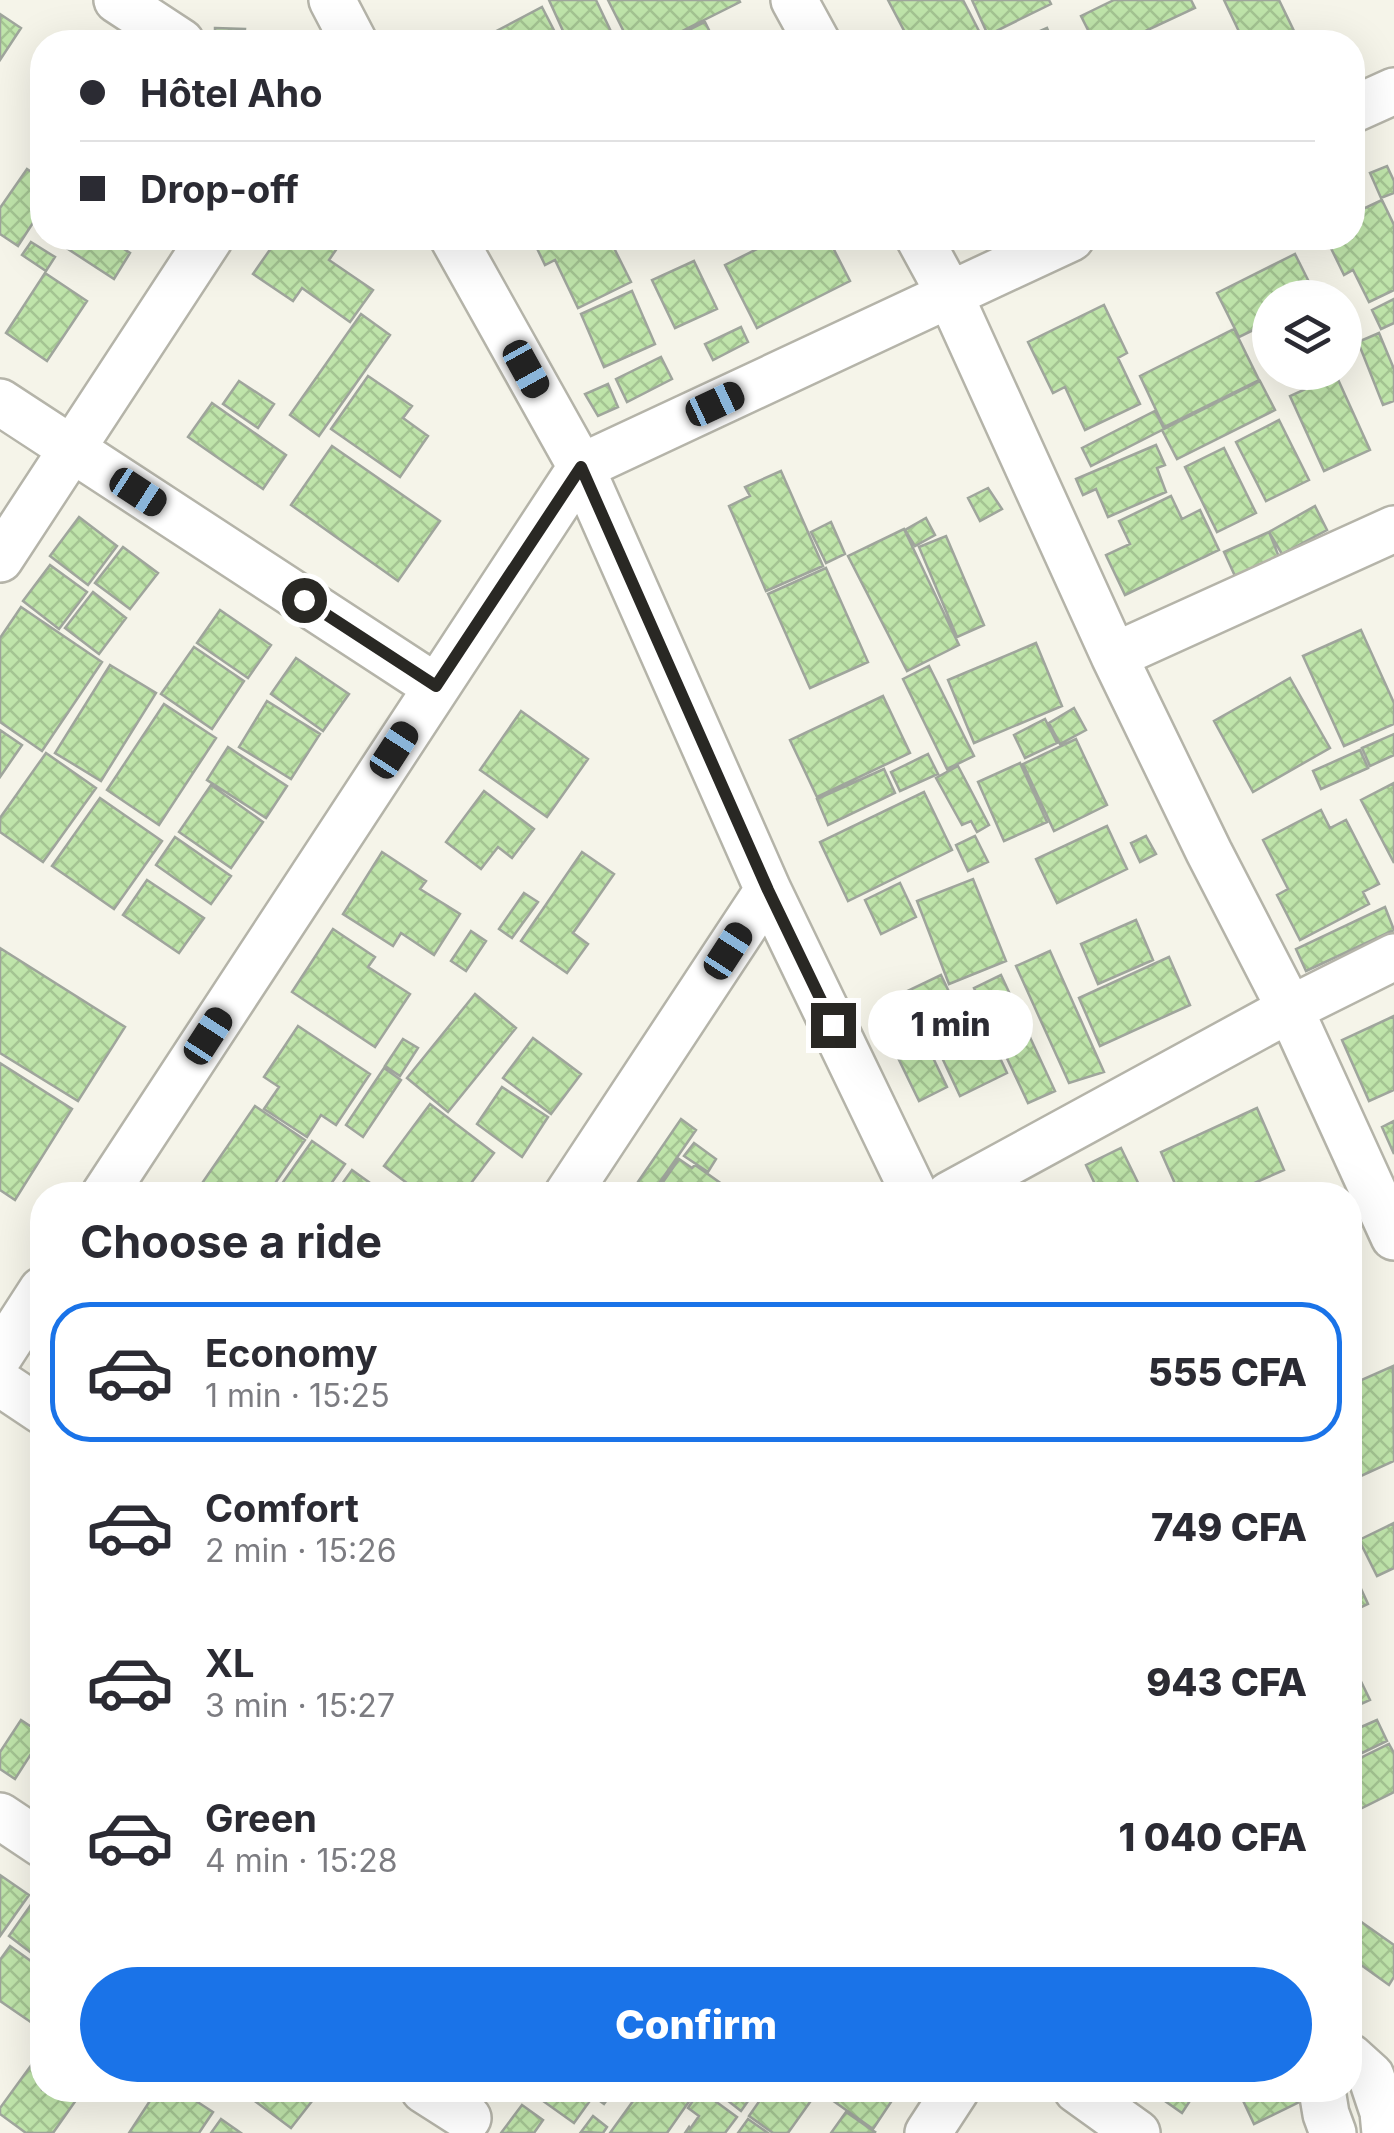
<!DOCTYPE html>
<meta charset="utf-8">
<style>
body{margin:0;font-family:Inter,sans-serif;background:#f7f7f7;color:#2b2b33;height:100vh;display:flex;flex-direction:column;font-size:38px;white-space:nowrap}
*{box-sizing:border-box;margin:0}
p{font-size:32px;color:#7c7c81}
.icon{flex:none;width:55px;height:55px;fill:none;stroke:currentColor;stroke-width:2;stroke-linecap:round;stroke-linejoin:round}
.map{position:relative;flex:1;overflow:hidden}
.details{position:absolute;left:30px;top:1182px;width:1332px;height:920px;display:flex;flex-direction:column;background:#fff;border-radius:40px;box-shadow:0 10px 40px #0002}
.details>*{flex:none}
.hud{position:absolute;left:30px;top:30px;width:1335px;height:220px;border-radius:40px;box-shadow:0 10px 40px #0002;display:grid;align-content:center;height:220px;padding:0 50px;background:#fff}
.tools{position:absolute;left:1252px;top:280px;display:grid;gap:20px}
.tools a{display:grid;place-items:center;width:110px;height:110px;border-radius:50%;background:#fff;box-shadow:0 10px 40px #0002;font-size:50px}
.end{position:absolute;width:45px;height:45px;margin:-22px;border:12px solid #292824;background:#fff;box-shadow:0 0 0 5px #fff}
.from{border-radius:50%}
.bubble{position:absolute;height:70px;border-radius:35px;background:#fff;box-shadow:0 10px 40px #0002;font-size:32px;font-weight:800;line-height:70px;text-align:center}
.car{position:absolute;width:30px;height:60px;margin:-30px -15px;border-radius:12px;box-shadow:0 0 8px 2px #0007;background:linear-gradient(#222 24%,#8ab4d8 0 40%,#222 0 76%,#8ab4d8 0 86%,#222 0)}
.hud b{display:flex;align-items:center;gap:35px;height:95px;font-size:38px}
.hud b+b{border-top:2px solid #e1e1e2}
.hud i{width:25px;height:25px;background:#2b2b33}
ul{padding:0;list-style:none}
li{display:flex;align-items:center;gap:30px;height:140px;margin:0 20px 15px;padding:0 30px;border:5px solid transparent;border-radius:40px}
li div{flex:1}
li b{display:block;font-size:38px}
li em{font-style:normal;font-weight:800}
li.current{border-color:#1a73e8}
li>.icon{width:90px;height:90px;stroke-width:1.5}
h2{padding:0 50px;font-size:45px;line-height:120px}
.primary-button{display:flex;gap:20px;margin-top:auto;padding:20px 50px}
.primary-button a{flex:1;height:115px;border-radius:60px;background:#1a73e8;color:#fff;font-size:40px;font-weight:800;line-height:115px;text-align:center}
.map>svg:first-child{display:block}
.building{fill:url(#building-cross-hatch);stroke:#9fa59c;stroke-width:2.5}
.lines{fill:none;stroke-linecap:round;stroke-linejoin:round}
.minor-casing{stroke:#b5b4a9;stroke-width:50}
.minor{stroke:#fff;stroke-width:45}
.route{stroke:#292824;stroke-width:12}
</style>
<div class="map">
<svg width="1394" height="2133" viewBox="0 0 1394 2133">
<defs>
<pattern id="building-cross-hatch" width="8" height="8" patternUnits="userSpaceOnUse" patternTransform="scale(2.5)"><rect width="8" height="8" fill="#bfe4aa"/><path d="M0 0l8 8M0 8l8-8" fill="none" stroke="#a4c492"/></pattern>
</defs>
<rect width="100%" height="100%" fill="#f5f4e9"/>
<path class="building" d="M549,0H596L616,42H568Z
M608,0H739L740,2L660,42H629Z
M888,0H963L981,35L966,42H910Z
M972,0H1049L1051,4L988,35Z
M1114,0H1191L1195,8L1122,42H1094L1081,16Z
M1224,0H1279L1294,31L1270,42H1244Z
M542,7L560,42H491L487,36Z
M0,14L21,28L0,60Z
M705,22L715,42H665Z
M215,28L245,29L244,42H215Z
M1047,28L1053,42H1025L1024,38Z
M1387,166L1394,181V193L1381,198L1370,173Z
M27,169L42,179V209L18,246L0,234V208Z
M1382,200L1394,225V290L1369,302L1353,270L1344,275L1326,238H1352V214Z
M51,238H107L130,253L114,279Z
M278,238H331L340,244L329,260L373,290L350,322L302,288L293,301L253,274Z
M532,238H609L631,282L578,308L555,260L545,265Z
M779,238H828L850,281L757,328L725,265Z
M31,242L55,257L46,271L22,255Z
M1295,254L1317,298H1270V322L1239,337L1217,293Z
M694,261L717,309L675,328L652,280Z
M45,273L87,301L47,361L6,333Z
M632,291L655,344L604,367L581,314Z
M1394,299V323L1381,329L1372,310Z
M1104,305L1127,353L1118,358L1140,404L1085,430L1065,387L1053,393L1028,342Z
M361,314L390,335L319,436L290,415Z
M741,327L748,342L713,360L705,344Z
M1234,329L1259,380L1164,427L1140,376Z
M1379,333L1394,369V401L1383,405L1358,342Z
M661,357L672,379L627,402L616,379Z
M1336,375L1370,450L1324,471L1290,396Z
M368,376L412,406L403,418L428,436L400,477L331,429Z
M239,381L274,404L258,428L223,404Z
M1260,381L1275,410L1177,459L1162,430Z
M608,384L618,407L598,416L585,394Z
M212,403L286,455L263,489L188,437Z
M1155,411L1164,429L1091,466L1082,448Z
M1279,420L1309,480L1266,501L1236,442Z
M1156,445L1165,465L1157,468L1166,492L1108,517L1096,489L1083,495L1076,479Z
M332,446L440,521L398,581L291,505Z
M1224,448L1256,513L1217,532L1185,467Z
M781,471L823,566L766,591L729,506L750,496L745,487Z
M988,488L1002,509L980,521L968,498Z
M1171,496L1182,519L1200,510L1219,550L1125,595L1106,555L1130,544L1119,521Z
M1315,506L1327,530L1282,554L1269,532Z
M79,517L117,546L88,585L50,556Z
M926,518L935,535L915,546L905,530Z
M831,522L845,554L826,563L811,532Z
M904,529L959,645L907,671L848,556Z
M1269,532L1279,557L1235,576L1224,552Z
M946,536L984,625L957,637L919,547Z
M123,547L158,573L130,609L95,583Z
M50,565L87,592L59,629L23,601Z
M826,568L868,662L810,688L768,594Z
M93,592L126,618L99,654L65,628Z
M21,607L102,662L42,751L0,722V638Z
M220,610L271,645L248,678L197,643Z
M1361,630L1394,703V724L1344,746L1303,656Z
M1036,643L1062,706L974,743L948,680Z
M194,647L244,681L212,729L161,694Z
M296,658L349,694L323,731L271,694Z
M110,665L156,693L101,781L55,753Z
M929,666L974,756L947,769L903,679Z
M1290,678L1330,748L1253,792L1214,721Z
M883,696L910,753L817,797L790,740Z
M267,701L320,734L291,779L239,747Z
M164,704L216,738L159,825L107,790Z
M1074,708L1086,730L1060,744L1049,723Z
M521,711L588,759L547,817L480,770Z
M1045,719L1057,743L1025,758L1014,735Z
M0,730L22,745L0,777Z
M1394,734V755L1370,766L1362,748Z
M1076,739L1107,805L1054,831L1023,764Z
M228,747L287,786L266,818L207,780Z
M1360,750L1368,768L1321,789L1313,771Z
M46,753L96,788L43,862L0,832V818Z
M928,754L938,774L900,791L891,772Z
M1020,763L1047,822L1004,841L978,782Z
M958,766L989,825L977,832L971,821L962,825L936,778Z
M884,769L895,793L828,825L817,799Z
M1394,783V863L1361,800Z
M211,785L263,822L231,868L179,832Z
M484,791L534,829L512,858L498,847L481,869L446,842Z
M924,792L952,850L848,901L820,842Z
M100,798L162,841L114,909L52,866Z
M1321,810L1330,828L1346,820L1379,884L1363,892L1369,904L1300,940L1277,895L1288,889L1263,840Z
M1107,826L1127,869L1057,903L1036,859Z
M975,836L988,862L968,871L956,845Z
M1146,836L1156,854L1140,862L1131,843Z
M175,837L231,876L211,904L156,865Z
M382,852L426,881L420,889L460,914L434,955L401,933L393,946L343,914Z
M582,852L614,874L573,933L588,944L567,973L521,941Z
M973,879L1006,961L949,984L917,901Z
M147,880L204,918L179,953L123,915Z
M900,883L916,917L881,934L865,900Z
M524,893L538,902L512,938L499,929Z
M1385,907L1394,930L1306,971L1296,949Z
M1136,920L1153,960L1098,984L1081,944Z
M333,929L375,957L368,967L410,994L375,1047L292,992Z
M471,931L486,941L466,971L451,961Z
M0,948L125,1027L78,1101L0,1053Z
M1050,951L1104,1072L1069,1083L1016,966Z
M1169,957L1190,1005L1100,1046L1079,998Z
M941,975L950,994L887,1025L878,1005Z
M1001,975L1055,1091L1028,1103L974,988Z
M969,992L1007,1073L960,1096L922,1015Z
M475,994L516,1028L448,1112L407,1078Z
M1394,1016V1090L1369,1101L1342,1040Z
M914,1018L947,1087L919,1101L885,1031Z
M298,1026L370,1074L336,1125L321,1115L307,1137L264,1109L279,1087L264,1077Z
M533,1038L581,1074L551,1114L503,1078Z
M403,1039L418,1048L400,1076L385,1066Z
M0,1063L72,1109L15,1200L0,1190Z
M384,1068L401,1080L363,1137L346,1125Z
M502,1087L548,1117L522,1157L477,1124Z
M430,1104L494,1153L462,1195H423L384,1166Z
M255,1106L305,1140L267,1195H194Z
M1257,1108L1284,1170L1227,1195H1180L1161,1152Z
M681,1119L696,1130L651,1195H629Z
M1394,1121V1154L1382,1127Z
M312,1141L345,1164L323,1195H274Z
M694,1143L716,1159L708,1172L684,1156Z
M1121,1148L1144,1195H1100L1086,1165Z
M679,1159L692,1168L695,1165L736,1194L654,1195Z
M352,1170L384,1193L383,1195H334Z
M1393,1366L1394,1461L1350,1481V1385Z
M1394,1523V1568L1377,1576L1359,1540Z
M1350,1565L1368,1604L1353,1611L1350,1604Z
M1350,1659L1370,1700L1350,1709Z
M21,1720L42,1734V1737L15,1779L0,1769V1752Z
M1377,1720L1387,1741L1362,1753L1352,1731Z
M1389,1744L1394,1753V1792L1350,1814V1763Z
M0,1875L29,1895L0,1936Z
M42,1889V1961L9,1936Z
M1350,1914L1394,1945V1977L1389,1985L1350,1957Z
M10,1946L42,1969V2020L38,2027L0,2001V1960Z
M35,2060L42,2065V2090H77L81,2093L53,2133H26L0,2114V2108Z
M157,2090H179L213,2112L199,2133H129Z
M252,2090H308L316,2096L291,2128L248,2096Z
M547,2090H571L589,2102L574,2123L543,2101L549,2091Z
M585,2090H614L604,2104Z
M641,2090H697L667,2133H610Z
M700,2090L737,2117L725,2133H685L689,2127L690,2129L699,2116L688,2108Z
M714,2090H756L741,2111Z
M767,2090H808L815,2095L788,2133H773L749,2116Z
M834,2090H899L873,2129L829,2098Z
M1157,2090H1197L1182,2113L1155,2094Z
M1238,2090H1312L1314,2095L1254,2124Z
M522,2105L543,2120L534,2133H501Z
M846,2112L875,2132L874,2133H831Z
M593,2116L607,2127L603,2133L581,2132Z
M221,2119L241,2133H211Z
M748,2119L768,2133H738Z"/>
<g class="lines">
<g class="minor-casing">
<path id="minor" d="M117,0L181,42
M332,0L354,42
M794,0L817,42
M1352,110L1394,91
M453,238L581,467L768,890L915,1195
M919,238L949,293L1114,656L1209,852L1290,1009L1394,1237
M0,402L436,687
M0,559L210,238
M1114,656L1394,529
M104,1195L581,467L1071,238
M567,1195L768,890
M949,1195L1290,1009L1394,957
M0,1355L42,1290
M0,1383L42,1411
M0,1816L42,1844
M1350,2057L1371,2076L1383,2112L1385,2133
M424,2090L468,2118
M1077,2090L1137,2133
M1322,2090L1326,2114L1333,2133
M928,2133L956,2090"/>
</g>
<use href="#minor" class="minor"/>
</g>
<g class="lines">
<path class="route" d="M304,600L436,686L581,467L768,890L833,1025"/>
</g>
</svg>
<div class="tools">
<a><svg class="icon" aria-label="layers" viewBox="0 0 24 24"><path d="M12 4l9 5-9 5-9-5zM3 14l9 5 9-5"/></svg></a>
</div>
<i class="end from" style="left:304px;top:600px"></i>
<i class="end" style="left:833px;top:1025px"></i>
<div class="bubble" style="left:868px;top:990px;width:165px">1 min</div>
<i class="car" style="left:526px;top:369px;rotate:151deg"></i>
<i class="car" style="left:715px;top:404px;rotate:65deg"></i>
<i class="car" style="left:138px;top:492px;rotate:123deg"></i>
<i class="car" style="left:394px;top:750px;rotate:33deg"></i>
<i class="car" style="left:728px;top:951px;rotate:33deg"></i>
<i class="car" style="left:208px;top:1036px;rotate:33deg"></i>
<div class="hud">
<b><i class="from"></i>Hôtel Aho</b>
<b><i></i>Drop-off</b>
</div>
<section class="details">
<h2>Choose a ride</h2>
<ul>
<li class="current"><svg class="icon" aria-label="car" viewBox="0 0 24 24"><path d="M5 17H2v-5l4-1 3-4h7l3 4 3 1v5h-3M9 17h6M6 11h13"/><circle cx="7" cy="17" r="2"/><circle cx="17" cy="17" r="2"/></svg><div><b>Economy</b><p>1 min · 15:25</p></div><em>555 CFA</em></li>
<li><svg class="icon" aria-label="car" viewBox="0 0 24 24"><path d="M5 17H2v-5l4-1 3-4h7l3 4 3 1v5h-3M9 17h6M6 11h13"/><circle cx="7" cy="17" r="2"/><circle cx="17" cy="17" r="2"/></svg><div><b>Comfort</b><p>2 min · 15:26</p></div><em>749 CFA</em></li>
<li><svg class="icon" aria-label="car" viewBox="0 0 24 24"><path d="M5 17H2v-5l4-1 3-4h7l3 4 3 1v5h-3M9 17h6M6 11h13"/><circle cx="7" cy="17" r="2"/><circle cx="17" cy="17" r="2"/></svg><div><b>XL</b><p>3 min · 15:27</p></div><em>943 CFA</em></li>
<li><svg class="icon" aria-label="car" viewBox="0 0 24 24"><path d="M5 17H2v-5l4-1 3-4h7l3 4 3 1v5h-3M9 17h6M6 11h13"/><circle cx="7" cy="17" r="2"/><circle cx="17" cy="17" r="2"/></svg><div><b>Green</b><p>4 min · 15:28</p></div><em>1 040 CFA</em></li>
</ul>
<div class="primary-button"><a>Confirm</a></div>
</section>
</div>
